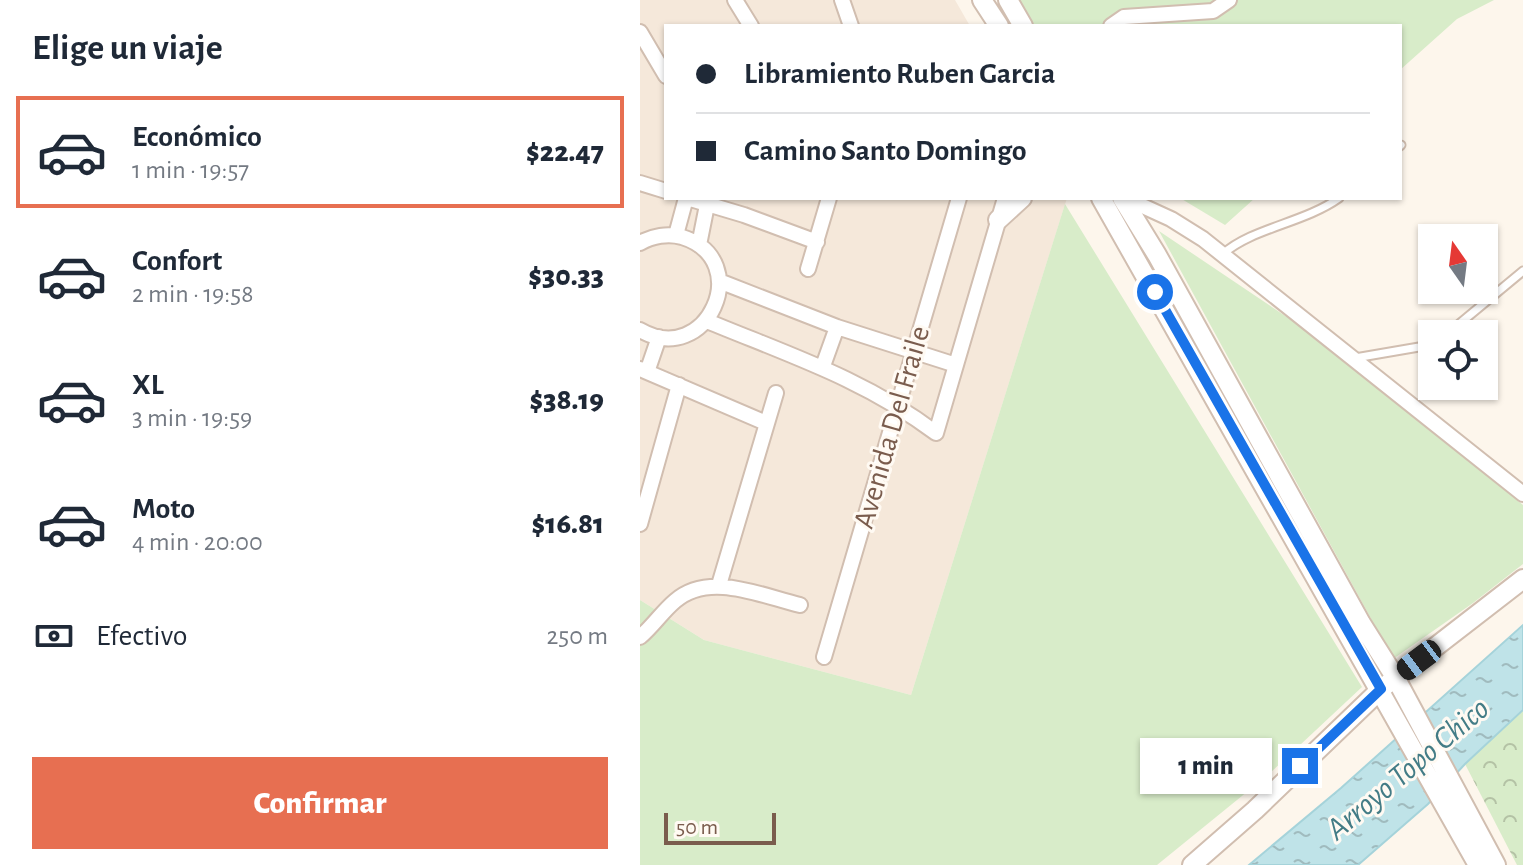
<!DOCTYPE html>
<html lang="es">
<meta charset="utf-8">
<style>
body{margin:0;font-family:"Alegreya Sans",sans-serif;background:#f6f6f7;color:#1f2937;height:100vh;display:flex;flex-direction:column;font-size:30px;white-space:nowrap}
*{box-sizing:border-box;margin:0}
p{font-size:26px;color:#747a83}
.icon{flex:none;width:44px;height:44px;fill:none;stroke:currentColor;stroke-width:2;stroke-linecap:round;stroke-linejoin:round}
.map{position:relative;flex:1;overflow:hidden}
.sheet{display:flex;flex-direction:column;background:#fff;width:640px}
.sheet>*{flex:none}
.top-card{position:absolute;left:24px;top:24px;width:738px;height:176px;border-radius:0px;box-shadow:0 2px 6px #0004;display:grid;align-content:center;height:176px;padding:0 32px;background:#fff}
.needle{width:52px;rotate:346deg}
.fabs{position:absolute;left:778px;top:224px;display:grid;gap:16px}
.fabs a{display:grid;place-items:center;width:80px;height:80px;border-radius:0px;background:#fff;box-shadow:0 2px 6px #0004;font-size:40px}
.scale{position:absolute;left:24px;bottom:20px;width:112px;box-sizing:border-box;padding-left:8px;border:4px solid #7a5c4d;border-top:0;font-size:22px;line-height:28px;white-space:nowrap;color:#7a5c4d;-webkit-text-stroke:6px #fffaf3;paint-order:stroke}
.end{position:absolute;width:36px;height:36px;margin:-18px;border:10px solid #1a73e8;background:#fff;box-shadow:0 0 0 4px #fff}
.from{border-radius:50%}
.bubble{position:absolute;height:56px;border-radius:0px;background:#fff;box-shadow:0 2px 6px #0004;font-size:26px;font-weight:800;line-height:56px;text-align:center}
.car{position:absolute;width:24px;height:48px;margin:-24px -12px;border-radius:10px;box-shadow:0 0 6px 2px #0007;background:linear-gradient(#222 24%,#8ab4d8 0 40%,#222 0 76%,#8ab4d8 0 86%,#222 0)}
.top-card b{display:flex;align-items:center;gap:28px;height:76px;font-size:30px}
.top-card b+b{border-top:2px solid #e0e1e3}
.top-card i{width:20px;height:20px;background:#1f2937}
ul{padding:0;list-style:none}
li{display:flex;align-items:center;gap:24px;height:112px;margin:0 16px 12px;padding:0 16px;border:4px solid transparent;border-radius:0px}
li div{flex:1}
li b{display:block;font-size:30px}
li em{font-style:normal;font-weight:800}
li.on{border-color:#e76f51}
li>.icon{width:72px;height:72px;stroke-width:1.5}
h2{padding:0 32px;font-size:36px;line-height:96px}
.pay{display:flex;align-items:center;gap:20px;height:88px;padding:0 32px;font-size:30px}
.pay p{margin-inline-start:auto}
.cta{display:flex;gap:16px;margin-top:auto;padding:16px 32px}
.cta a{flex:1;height:92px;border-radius:0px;background:#e76f51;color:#fff;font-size:32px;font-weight:800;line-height:92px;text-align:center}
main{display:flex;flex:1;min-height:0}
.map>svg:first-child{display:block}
.residential{fill:#f5e8da}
.grass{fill:#d8ecc9}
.park{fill:url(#park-crowns)}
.water{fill:url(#water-ripples);stroke:#a5d3da;stroke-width:2}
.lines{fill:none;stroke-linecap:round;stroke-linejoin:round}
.service-casing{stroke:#d1beb0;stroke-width:11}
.minor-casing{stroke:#d1beb0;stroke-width:18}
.tertiary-casing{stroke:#d1beb0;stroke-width:22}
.service{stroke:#fff;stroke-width:7}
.minor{stroke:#fff;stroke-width:14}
.tertiary{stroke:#fff;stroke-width:18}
.route{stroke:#1a73e8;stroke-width:10}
.labels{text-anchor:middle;stroke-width:6;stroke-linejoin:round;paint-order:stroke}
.street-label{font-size:30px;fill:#7a5c4d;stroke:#fffaf3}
.water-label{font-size:32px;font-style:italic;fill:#437c86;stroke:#fffaf3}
</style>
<main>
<section class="sheet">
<h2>Elige un viaje</h2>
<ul>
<li class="on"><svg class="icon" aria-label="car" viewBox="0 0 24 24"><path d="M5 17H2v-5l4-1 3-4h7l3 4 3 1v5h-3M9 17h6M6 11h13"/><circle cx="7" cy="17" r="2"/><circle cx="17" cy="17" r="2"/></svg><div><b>Económico</b><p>1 min · 19:57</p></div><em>$22.47</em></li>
<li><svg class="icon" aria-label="car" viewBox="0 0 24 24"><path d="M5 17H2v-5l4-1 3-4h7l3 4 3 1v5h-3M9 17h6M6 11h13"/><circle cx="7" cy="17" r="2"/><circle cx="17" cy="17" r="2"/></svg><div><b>Confort</b><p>2 min · 19:58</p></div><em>$30.33</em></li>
<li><svg class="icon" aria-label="car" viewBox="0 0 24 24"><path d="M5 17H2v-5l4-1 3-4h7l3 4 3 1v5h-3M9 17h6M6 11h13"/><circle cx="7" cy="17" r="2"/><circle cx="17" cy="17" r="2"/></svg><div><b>XL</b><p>3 min · 19:59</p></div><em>$38.19</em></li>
<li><svg class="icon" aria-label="car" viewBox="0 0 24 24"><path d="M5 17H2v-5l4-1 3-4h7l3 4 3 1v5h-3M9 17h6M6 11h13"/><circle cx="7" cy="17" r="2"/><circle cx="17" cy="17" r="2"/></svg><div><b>Moto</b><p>4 min · 20:00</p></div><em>$16.81</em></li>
</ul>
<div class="pay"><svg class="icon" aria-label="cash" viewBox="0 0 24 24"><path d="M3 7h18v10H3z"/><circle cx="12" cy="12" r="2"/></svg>Efectivo<p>250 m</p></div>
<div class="cta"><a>Confirmar</a></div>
</section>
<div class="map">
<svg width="883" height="865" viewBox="0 0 883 865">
<defs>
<pattern id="park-crowns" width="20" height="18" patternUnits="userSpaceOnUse" patternTransform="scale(2)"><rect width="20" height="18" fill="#d8ecc9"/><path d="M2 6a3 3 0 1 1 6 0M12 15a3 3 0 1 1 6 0" fill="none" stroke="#b4c2a5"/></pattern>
<pattern id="water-ripples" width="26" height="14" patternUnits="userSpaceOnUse" patternTransform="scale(2)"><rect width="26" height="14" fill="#bfe3e8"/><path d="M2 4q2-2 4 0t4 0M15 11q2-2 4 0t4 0" fill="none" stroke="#a0bbbe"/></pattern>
</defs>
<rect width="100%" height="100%" fill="#fdf6ec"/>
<path class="residential" d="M0,0H315L330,26H26V198H427L271,695L64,640L0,600Z"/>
<path class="grass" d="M378,0H854L817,19L760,70V26H393Z
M540,198H615L585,225Z
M425,204L722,687L629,774L517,865H0V600L64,640L271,695Z
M519,231L678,338L883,505V564L833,603L753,659Z"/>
<path class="park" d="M883,710V865H877L825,764Z"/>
<path class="water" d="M883,625V710L825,764L788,804L718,865H609L701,788Z"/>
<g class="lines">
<g class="service-casing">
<path id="service" d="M760,146L761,145
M583,254C612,228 664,223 699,198
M807,334L883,271
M715,358L779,347L792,342"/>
</g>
<g class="minor-casing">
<path id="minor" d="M95,0L111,26
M202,0L211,26
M471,26L484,17L573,11L589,0
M0,32L26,76
M0,183L26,191
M47,198L104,215L177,242
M485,198L531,219L563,239L883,494
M36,235L46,198
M0,243C12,236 28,233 42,237C116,260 67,369 0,330
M59,245L67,205
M168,269L189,198
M79,281L197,327L316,365
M67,321C149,355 224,379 296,433L365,198
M183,366L197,327
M0,369L126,423
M7,372L19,337
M0,524L39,385
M79,585L136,393
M0,637C13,626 22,612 35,601C69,571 122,596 160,605
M184,657L319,198"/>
</g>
<g class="tertiary-casing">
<path id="tertiary" d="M342,0L359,26
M368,0L383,26
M461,198L838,865
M482,198L517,255L721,623L755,677L856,865
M358,220L382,198
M552,865L615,810L741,689L883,579"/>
</g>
<use href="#service" class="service"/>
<use href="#minor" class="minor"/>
<use href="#tertiary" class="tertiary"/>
</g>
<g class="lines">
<path class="route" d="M515,292L741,689L660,766"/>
</g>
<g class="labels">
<g class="street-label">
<text transform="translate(251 427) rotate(-74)" y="10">Avenida Del Fraile</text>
</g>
<g class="water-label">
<text transform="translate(767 768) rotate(-40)" y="11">Arroyo Topo Chico</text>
</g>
</g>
</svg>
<div class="fabs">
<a><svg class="needle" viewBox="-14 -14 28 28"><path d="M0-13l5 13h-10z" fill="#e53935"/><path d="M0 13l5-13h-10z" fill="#747a83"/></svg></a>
<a><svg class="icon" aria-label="locate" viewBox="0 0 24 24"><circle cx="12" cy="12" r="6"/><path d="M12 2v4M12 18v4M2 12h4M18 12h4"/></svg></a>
</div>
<div class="scale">50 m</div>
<i class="end from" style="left:515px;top:292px"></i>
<i class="end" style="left:660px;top:766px"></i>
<div class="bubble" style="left:500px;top:738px;width:132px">1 min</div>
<i class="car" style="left:779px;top:660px;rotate:233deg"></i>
<div class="top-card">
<b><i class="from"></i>Libramiento Ruben Garcia</b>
<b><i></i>Camino Santo Domingo</b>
</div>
</div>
</main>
